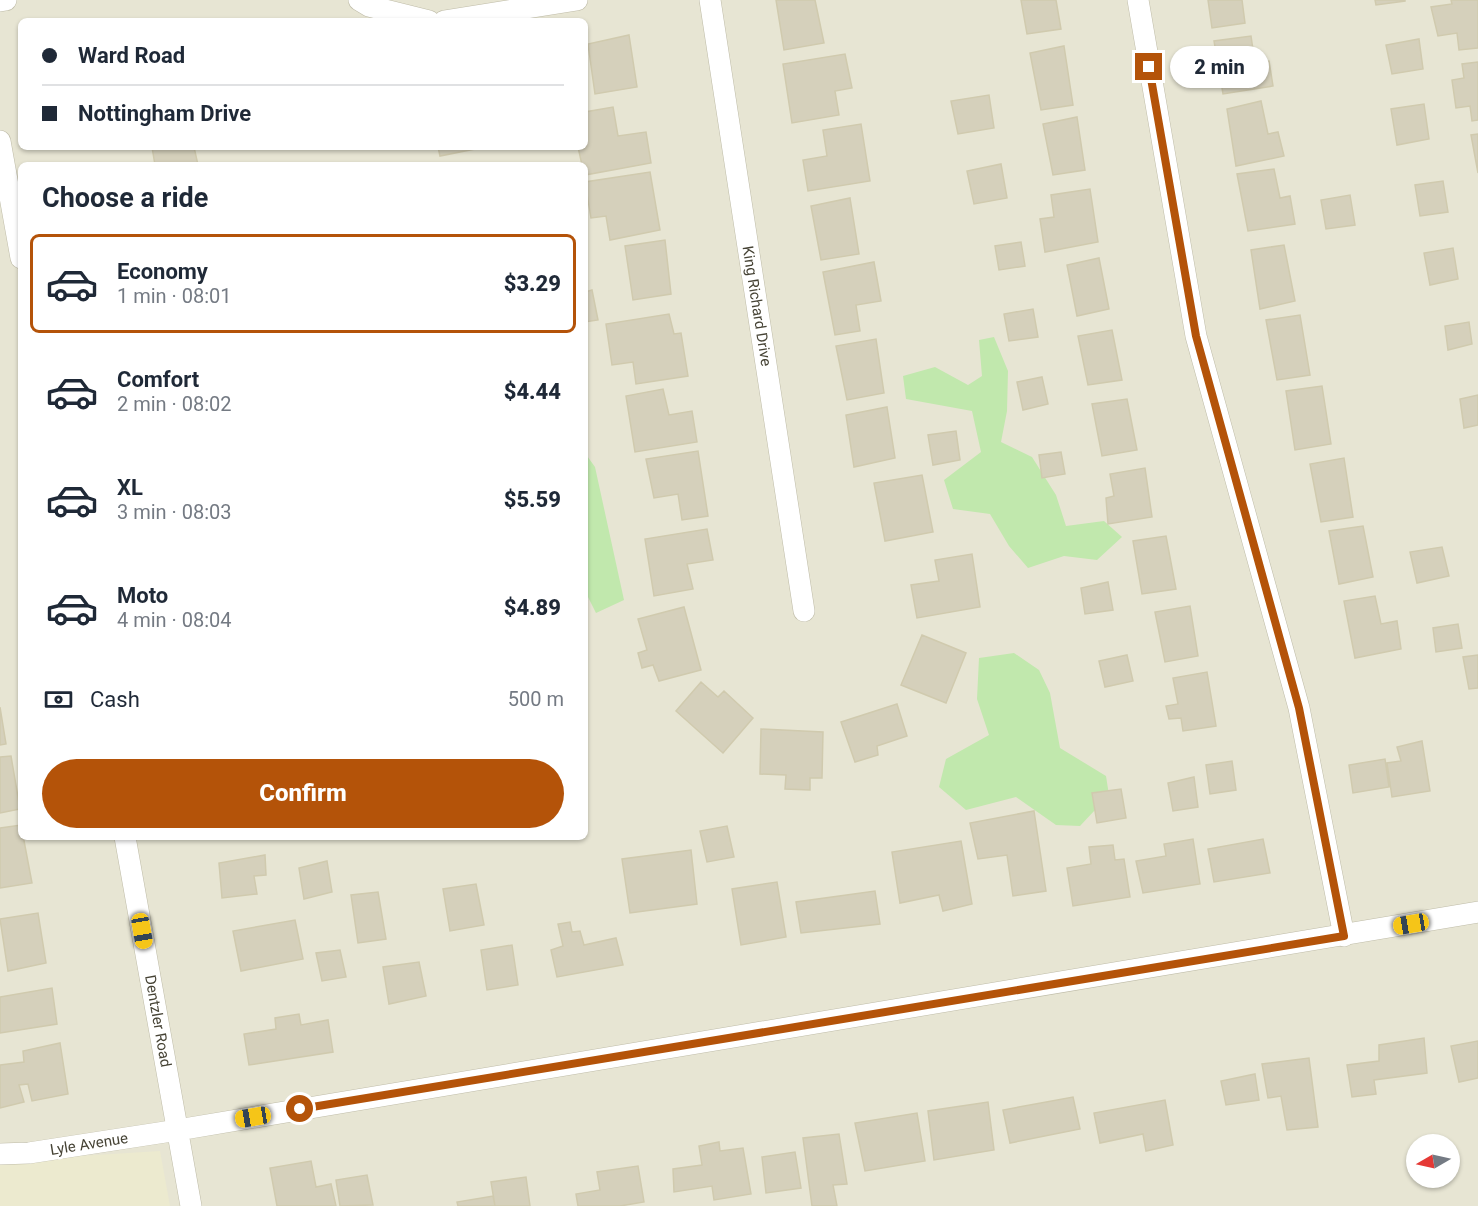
<!DOCTYPE html>
<meta charset="utf-8">
<style>
body{margin:0;font-family:Roboto,sans-serif;background:#f6f6f7;color:#1f2937;height:100vh;display:flex;flex-direction:column;font-size:22px;white-space:nowrap}
*{box-sizing:border-box;margin:0}
p{font-size:20px;color:#747a83}
.icon{flex:none;width:33px;height:33px;fill:none;stroke:currentColor;stroke-width:2;stroke-linecap:round;stroke-linejoin:round}
.map{position:relative;flex:1;overflow:hidden}
.details{position:absolute;left:18px;top:162px;width:570px;height:678px;display:flex;flex-direction:column;background:#fff;border-radius:9px;box-shadow:0 2px 4px #0004}
.details>*{flex:none}
.hud{position:absolute;left:18px;top:18px;width:570px;height:132px;border-radius:9px;box-shadow:0 2px 4px #0004;display:grid;align-content:center;height:132px;padding:0 24px;background:#fff}
.needle{width:39px;rotate:261deg}
.controls{position:absolute;left:1406px;top:1134px;display:grid;gap:12px}
.controls a{display:grid;place-items:center;width:54px;height:54px;border-radius:50%;background:#fff;box-shadow:0 2px 4px #0004;font-size:30px}
.end{position:absolute;width:27px;height:27px;margin:-14px;border:8px solid #b45309;background:#fff;box-shadow:0 0 0 3px #fff}
.from{border-radius:50%}
.bubble{position:absolute;height:42px;border-radius:21px;background:#fff;box-shadow:0 2px 4px #0004;font-size:20px;font-weight:800;line-height:42px;text-align:center}
.car{position:absolute;width:18px;height:36px;margin:-18px -9px;border-radius:8px;box-shadow:0 0 4px 2px #0007;background:linear-gradient(#f5c518 24%,#345 0 40%,#f5c518 0 76%,#345 0 86%,#f5c518 0)}
.hud b{display:flex;align-items:center;gap:21px;height:57px;font-size:22px}
.hud b+b{border-top:2px solid #e0e1e3}
.hud i{width:15px;height:15px;background:#1f2937}
ul{padding:0;list-style:none}
li{display:flex;align-items:center;gap:18px;height:99px;margin:0 12px 9px;padding:0 12px;border:3px solid transparent;border-radius:9px}
li div{flex:1}
li b{display:block;font-size:22px}
li em{font-style:normal;font-weight:800}
li.current{border-color:#b45309}
li>.icon{width:54px;height:54px;stroke-width:1.5}
h2{padding:0 24px;font-size:27px;line-height:72px}
.pay{display:flex;align-items:center;gap:15px;height:66px;padding:0 24px;font-size:22px}
.pay p{margin-inline-start:auto}
.action{display:flex;gap:12px;margin-top:auto;padding:12px 24px}
.action a{flex:1;height:69px;border-radius:36px;background:#b45309;color:#fff;font-size:24px;font-weight:800;line-height:69px;text-align:center}
.map>svg:first-child{display:block}
.residential{fill:#e7e5d3;fill-rule:evenodd}
.education{fill:#eceacf}
.green{fill:#c1e8ad}
.building{fill:#d5d0bb;stroke:#d0caae;stroke-width:1.5}
.lines{fill:none;stroke-linecap:round;stroke-linejoin:round}
.street-casing{stroke:#bfbca8;stroke-width:22}
.street{stroke:#fff;stroke-width:21}
.route{stroke:#b45309;stroke-width:8}
.labels{text-anchor:middle;stroke-width:5;stroke-linejoin:round;paint-order:stroke}
.street-label{font-size:15px;fill:#464335;stroke:#fff}
</style>
<div class="map">
<svg width="1478" height="1206" viewBox="0 0 1478 1206">
<rect width="100%" height="100%" fill="#f3f2e5"/>
<path class="residential" d="M0,0H1478V1206H0ZM21,21H585V147H21ZM21,165H585V837H21ZM1416,1144H1449V1178H1416Z"/>
<path class="education" d="M160,1151L170,1206H0V1161Z"/>
<path class="green" d="M994,337L1008,371L1007,411L1001,442L1032,457L1056,495L1066,526L1104,521L1122,537L1097,560L1064,556L1028,568L1009,546L990,514L953,509L944,480L981,452L972,411L906,399L903,376L935,367L968,385L982,376L979,340Z
M585,453L595,467L624,600L596,613L585,591Z
M1014,653L1039,670L1050,693L1060,748L1106,776L1109,795L1080,826L1056,825L1016,797L966,810L939,787L946,759L989,735L977,699L979,658Z"/>
<path class="building" d="M776,0H815L824,43L784,50Z
M1021,0H1056L1061,29L1027,34Z
M1208,0H1242L1245,23L1212,28Z
M1375,0H1405V1L1376,5Z
M1451,0H1478V48L1459,50L1457,33L1438,36L1431,7L1452,4Z
M629,35L637,87L595,94L588,44Z
M1251,36L1255,63L1269,61L1273,86L1223,94L1214,41Z
M1419,39L1423,69L1392,74L1386,45Z
M1064,46L1073,105L1041,110L1030,53Z
M845,54L852,88L835,91L839,115L792,123L783,64Z
M1478,62V120L1472,121L1470,106L1456,108L1452,80L1464,78L1462,64Z
M989,95L994,128L958,134L951,101Z
M1261,101L1268,134L1278,132L1284,156L1236,166L1227,109Z
M1424,104L1429,139L1397,145L1391,109Z
M613,107L618,136L646,132L651,163L585,175V165H582L578,147H585V112Z
M1077,117L1085,170L1053,175L1043,124Z
M861,124L870,181L808,191L803,160L827,156L823,130Z
M1478,134V173L1471,135Z
M152,147H194L198,165H155Z
M438,147H485L440,156Z
M1001,164L1007,198L974,204L967,171Z
M1274,169L1280,198L1290,196L1295,224L1248,231L1237,174Z
M650,172L660,230L610,240L606,216L591,218L585,182Z
M1443,181L1448,212L1420,216L1415,185Z
M1090,189L1098,242L1045,252L1040,219L1054,217L1051,195Z
M1350,195L1355,225L1326,229L1321,200Z
M850,198L859,254L821,260L811,206Z
M665,240L671,294L633,300L625,246Z
M1021,242L1025,266L999,270L995,246Z
M1284,245L1295,301L1260,309L1251,250Z
M1453,248L1458,279L1430,285L1424,253Z
M1099,258L1109,309L1077,316L1067,265Z
M874,262L881,301L856,305L860,331L835,335L823,272Z
M592,290L598,320L585,322V292Z
M1033,309L1038,337L1009,341L1004,314Z
M669,314L674,334L681,333L688,376L636,384L633,362L612,365L606,324Z
M1300,315L1310,375L1277,380L1266,320Z
M1469,322L1472,344L1448,350L1445,326Z
M1112,330L1122,380L1088,385L1078,336Z
M876,339L884,393L847,400L836,346Z
M1042,377L1048,404L1023,410L1017,382Z
M1322,386L1331,444L1295,450L1286,391Z
M663,389L669,415L692,411L697,442L635,452L626,396Z
M1478,395V425L1464,428L1460,399Z
M1127,399L1137,450L1102,456L1092,404Z
M887,407L895,458L854,467L846,415Z
M956,431L960,460L933,465L928,435Z
M698,451L708,516L682,520L678,494L654,498L646,459Z
M1061,452L1065,474L1042,478L1039,455Z
M1344,458L1353,517L1321,522L1310,464Z
M1145,468L1152,517L1108,524L1106,498L1114,496L1110,474Z
M922,475L933,532L885,541L874,483Z
M1363,526L1373,577L1339,584L1329,531Z
M707,529L713,560L687,564L693,589L654,596L645,539Z
M1166,536L1176,589L1142,594L1133,541Z
M1442,547L1449,576L1417,583L1410,552Z
M972,554L980,607L917,618L911,585L939,581L935,560Z
M1108,582L1113,610L1085,614L1081,588Z
M1375,596L1381,624L1397,621L1401,649L1355,658L1344,601Z
M1190,606L1198,656L1165,662L1155,612Z
M684,607L701,670L659,681L653,665L642,668L638,653L647,650L638,619Z
M1458,624L1462,648L1436,652L1433,628Z
M922,635L966,653L946,703L901,685Z
M1127,655L1133,681L1105,687L1099,661Z
M1478,655V688L1469,689L1463,657Z
M1207,672L1216,726L1183,731L1181,718L1169,719L1166,706L1178,704L1173,678Z
M701,682L718,697L724,691L753,718L723,753L676,711Z
M897,704L907,736L877,746L878,755L855,762L841,722Z
M0,707L6,744L0,745Z
M761,729L823,732L822,778H810V790L785,789L786,775L760,774Z
M1422,741L1430,791L1392,797L1387,763L1401,761L1397,747Z
M11,756L20,809L0,813V757Z
M1385,759L1389,787L1353,793L1349,765Z
M1232,761L1236,790L1210,794L1206,765Z
M1194,777L1198,807L1173,811L1168,783Z
M1121,789L1126,818L1097,823L1092,793Z
M1034,811L1046,891L1013,896L1007,855L978,859L970,823Z
M21,825L32,883L0,888V828Z
M727,826L734,857L707,862L700,831Z
M1193,839L1200,884L1143,893L1136,861L1166,856L1164,844Z
M1263,839L1270,873L1214,882L1208,849Z
M961,841L972,904L943,911L939,895L900,903L892,852Z
M1113,845L1115,860L1124,859L1130,897L1073,906L1067,868L1091,864L1089,847Z
M691,850L697,904L630,913L622,859Z
M265,855L266,875L254,876L257,894L222,898L219,863Z
M327,861L332,892L304,899L299,868Z
M777,882L786,937L741,945L732,889Z
M476,884L484,925L450,931L443,889Z
M875,891L880,924L801,933L796,902Z
M378,892L386,939L358,943L351,895Z
M38,913L46,963L8,971L0,919Z
M295,920L303,959L241,971L233,931Z
M570,922L572,932L580,931L584,945L616,938L623,965L557,977L551,950L563,946L558,924Z
M512,945L518,985L487,990L481,950Z
M340,950L346,977L322,981L316,953Z
M419,962L426,996L389,1004L383,967Z
M52,988L57,1024L0,1033V997Z
M299,1014L301,1025L328,1020L333,1052L249,1065L244,1034L276,1029L275,1018Z
M1424,1038L1427,1073L1374,1080L1376,1094L1352,1097L1347,1065L1379,1061V1045Z
M1478,1041V1078L1459,1082L1451,1046Z
M60,1043L68,1094L32,1101L28,1084L19,1085L24,1102L0,1108V1065L24,1062L23,1051Z
M1309,1058L1318,1127L1287,1130L1281,1096L1268,1098L1262,1064Z
M1255,1074L1259,1100L1226,1105L1221,1081Z
M1073,1097L1080,1129L1010,1143L1003,1110Z
M1165,1100L1173,1145L1146,1151L1143,1134L1100,1143L1094,1113Z
M988,1102L994,1150L934,1160L928,1111Z
M917,1113L925,1161L865,1171L855,1123Z
M839,1134L847,1184L833,1185L837,1206H812L803,1138Z
M719,1142L720,1151L743,1148L751,1194L714,1200L712,1186L674,1192L673,1169L702,1165L699,1146Z
M795,1152L801,1188L766,1193L762,1157Z
M311,1161L316,1187L331,1184L336,1206H277L270,1168Z
M638,1166L644,1202L620,1206H578L576,1194L600,1190L597,1172Z
M367,1175L373,1205L340,1206L336,1180Z
M526,1177L530,1206H495L491,1182Z
M493,1196L495,1206H458L457,1202Z"/>
<g class="lines">
<g class="street-casing">
<path id="street" d="M359,0L369,6L429,21
M710,0L804,611
M1138,0L1196,336L1299,708L1344,936
M0,1L6,0
M444,21L577,0
M0,141L21,258
M125,837L191,1206
M0,1154L29,1153L178,1130L1478,912"/>
</g>
<use href="#street" class="street"/>
</g>
<g class="lines">
<path class="route" d="M300,1109L1344,936L1299,708L1196,336L1149,67"/>
</g>
<g class="labels">
<g class="street-label">
<text transform="translate(757 306) rotate(81)" y="5">King Richard Drive</text>
<text transform="translate(158 1021) rotate(80)" y="5">Dentzler Road</text>
<text transform="translate(89 1144) rotate(-9)" y="5">Lyle Avenue</text>
</g>
</g>
</svg>
<div class="controls">
<a><svg class="needle" viewBox="-14 -14 28 28"><path d="M0-13l5 13h-10z" fill="#e53935"/><path d="M0 13l5-13h-10z" fill="#747a83"/></svg></a>
</div>
<i class="end from" style="left:300px;top:1109px"></i>
<i class="end" style="left:1149px;top:67px"></i>
<div class="bubble" style="left:1170px;top:46px;width:99px">2 min</div>
<i class="car" style="left:1411px;top:924px;rotate:260deg"></i>
<i class="car" style="left:142px;top:931px;rotate:170deg"></i>
<i class="car" style="left:253px;top:1117px;rotate:261deg"></i>
<div class="hud">
<b><i class="from"></i>Ward Road</b>
<b><i></i>Nottingham Drive</b>
</div>
<section class="details">
<h2>Choose a ride</h2>
<ul>
<li class="current"><svg class="icon" aria-label="car" viewBox="0 0 24 24"><path d="M5 17H2v-5l4-1 3-4h7l3 4 3 1v5h-3M9 17h6M6 11h13"/><circle cx="7" cy="17" r="2"/><circle cx="17" cy="17" r="2"/></svg><div><b>Economy</b><p>1 min · 08:01</p></div><em>$3.29</em></li>
<li><svg class="icon" aria-label="car" viewBox="0 0 24 24"><path d="M5 17H2v-5l4-1 3-4h7l3 4 3 1v5h-3M9 17h6M6 11h13"/><circle cx="7" cy="17" r="2"/><circle cx="17" cy="17" r="2"/></svg><div><b>Comfort</b><p>2 min · 08:02</p></div><em>$4.44</em></li>
<li><svg class="icon" aria-label="car" viewBox="0 0 24 24"><path d="M5 17H2v-5l4-1 3-4h7l3 4 3 1v5h-3M9 17h6M6 11h13"/><circle cx="7" cy="17" r="2"/><circle cx="17" cy="17" r="2"/></svg><div><b>XL</b><p>3 min · 08:03</p></div><em>$5.59</em></li>
<li><svg class="icon" aria-label="car" viewBox="0 0 24 24"><path d="M5 17H2v-5l4-1 3-4h7l3 4 3 1v5h-3M9 17h6M6 11h13"/><circle cx="7" cy="17" r="2"/><circle cx="17" cy="17" r="2"/></svg><div><b>Moto</b><p>4 min · 08:04</p></div><em>$4.89</em></li>
</ul>
<div class="pay"><svg class="icon" aria-label="cash" viewBox="0 0 24 24"><path d="M3 7h18v10H3z"/><circle cx="12" cy="12" r="2"/></svg>Cash<p>500 m</p></div>
<div class="action"><a>Confirm</a></div>
</section>
</div>
